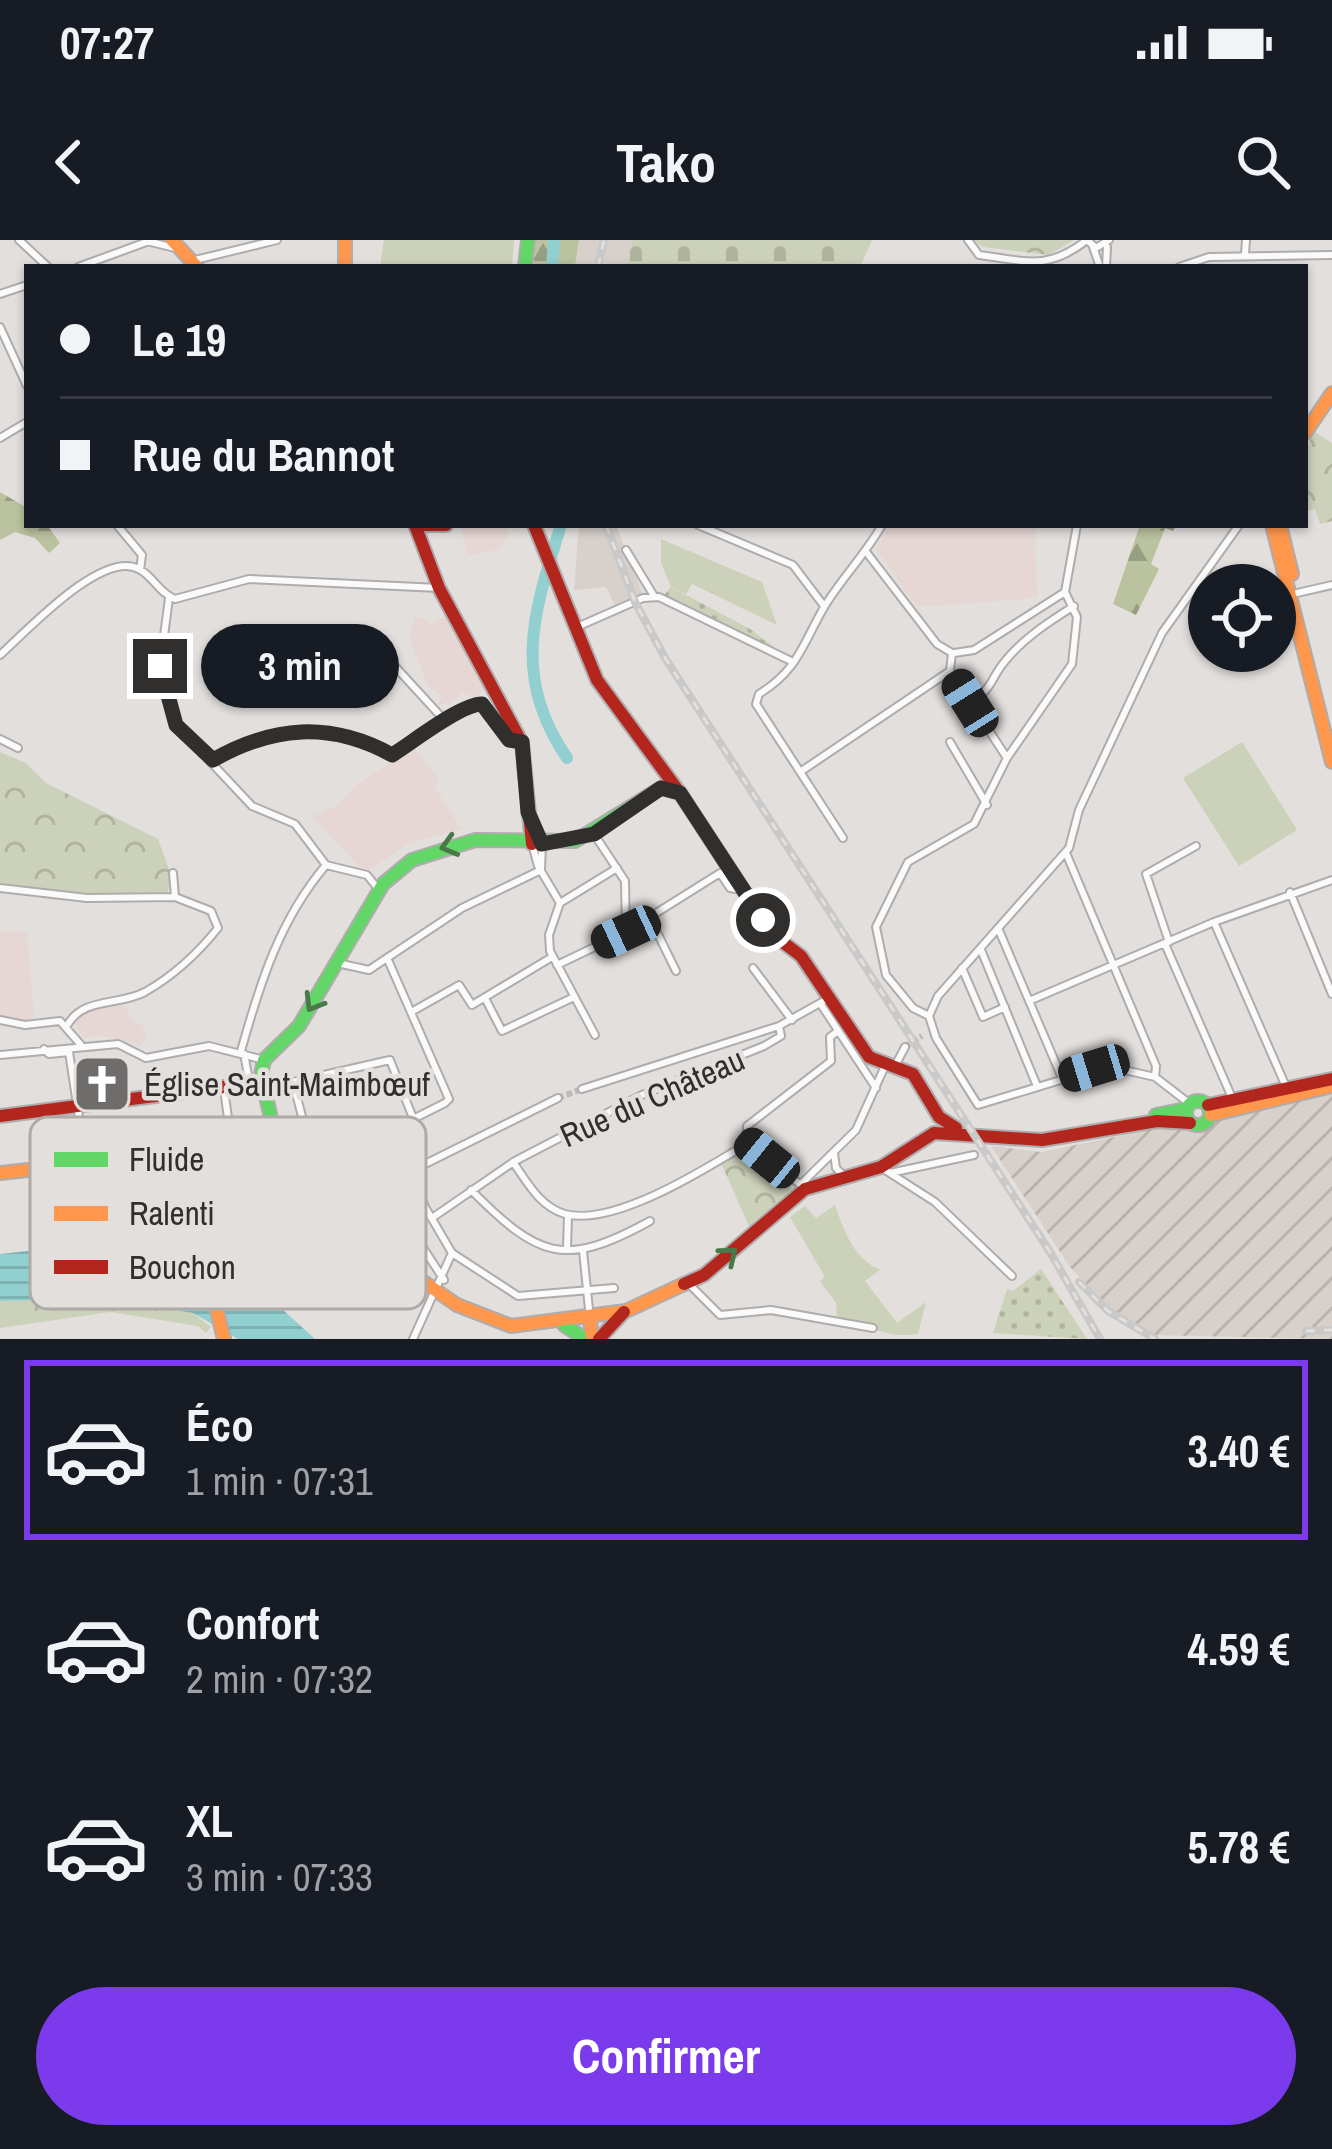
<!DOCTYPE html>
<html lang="fr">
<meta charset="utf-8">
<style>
body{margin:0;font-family:"Archivo Narrow",sans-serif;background:#20242c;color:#f1f3f6;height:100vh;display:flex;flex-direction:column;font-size:45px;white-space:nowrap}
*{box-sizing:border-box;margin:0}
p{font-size:39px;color:#9ea1a6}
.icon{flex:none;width:66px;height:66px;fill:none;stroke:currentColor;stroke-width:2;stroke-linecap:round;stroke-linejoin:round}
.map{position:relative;height:1099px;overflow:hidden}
.sheet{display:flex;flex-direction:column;background:#171b24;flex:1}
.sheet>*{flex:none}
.banner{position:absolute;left:24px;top:24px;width:1284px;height:264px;border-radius:0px;box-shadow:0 3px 9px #0004;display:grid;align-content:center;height:264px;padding:0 36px;background:#171b24}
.tools{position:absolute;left:1188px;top:324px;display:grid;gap:24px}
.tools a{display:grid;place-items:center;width:108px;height:108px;border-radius:50%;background:#171b24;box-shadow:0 3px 9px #0004;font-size:60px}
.end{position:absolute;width:54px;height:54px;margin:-27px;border:15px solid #302f2e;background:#fff;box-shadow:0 0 0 6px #fff}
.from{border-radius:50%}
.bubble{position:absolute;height:84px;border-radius:42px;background:#171b24;box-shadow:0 3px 9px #0004;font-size:39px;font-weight:800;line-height:84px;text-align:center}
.car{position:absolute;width:36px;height:72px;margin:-36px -18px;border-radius:15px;box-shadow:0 0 9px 3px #0007;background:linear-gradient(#222 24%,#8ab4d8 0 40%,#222 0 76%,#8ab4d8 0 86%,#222 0)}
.banner b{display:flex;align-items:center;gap:42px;height:114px;font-size:45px}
.banner b+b{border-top:3px solid #363941}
.banner i{width:30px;height:30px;background:#f1f3f6}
ul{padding:21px 0 0;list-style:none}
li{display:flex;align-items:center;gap:36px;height:180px;margin:0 24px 18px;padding:0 12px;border:6px solid transparent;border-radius:0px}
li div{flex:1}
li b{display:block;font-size:45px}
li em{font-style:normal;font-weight:800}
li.on{border-color:#7c3aed}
li>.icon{width:108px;height:108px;stroke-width:1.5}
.action{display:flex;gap:24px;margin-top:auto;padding:24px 36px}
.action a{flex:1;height:138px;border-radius:72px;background:#7c3aed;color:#fff;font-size:48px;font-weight:800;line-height:138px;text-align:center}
.status{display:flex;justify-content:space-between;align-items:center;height:84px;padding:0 60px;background:#171b24;direction:ltr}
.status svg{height:33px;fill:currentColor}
header{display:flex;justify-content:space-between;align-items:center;height:156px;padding:0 36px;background:#171b24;font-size:54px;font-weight:800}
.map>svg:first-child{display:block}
.industrial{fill:url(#industrial-furrows)}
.education{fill:#e6d6d4}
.built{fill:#d7d0cb}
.grass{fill:#ccd1b9}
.forest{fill:url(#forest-firs)}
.cemetery{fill:url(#cemetery-stones)}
.park{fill:url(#park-crowns)}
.garden{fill:url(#garden-dots)}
.water{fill:url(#water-rules)}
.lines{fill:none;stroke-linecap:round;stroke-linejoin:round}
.river{stroke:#91cfd0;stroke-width:12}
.street-tunnel{stroke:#bebcba;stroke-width:6;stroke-dasharray:6 3;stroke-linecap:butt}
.street-casing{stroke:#aeacac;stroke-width:10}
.fast-casing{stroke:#aeacac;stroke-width:16}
.slow-casing{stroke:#aeacac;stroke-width:16}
.jam-casing{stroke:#aeacac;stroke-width:16}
.street{stroke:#fbfafa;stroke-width:6}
.fast{stroke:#63d668;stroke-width:12}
.slow{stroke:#ff974d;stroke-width:12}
.jam{stroke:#b3261e;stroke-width:12}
.rail-casing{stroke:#c9c9c9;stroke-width:8}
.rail{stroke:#e3dfdc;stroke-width:3;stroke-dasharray:9;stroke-linecap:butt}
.oneway{stroke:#477a48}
.route{stroke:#302f2e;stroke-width:15}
.labels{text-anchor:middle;stroke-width:9;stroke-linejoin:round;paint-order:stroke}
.poi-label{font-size:33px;fill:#302f2e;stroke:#e3dfdc;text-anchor:start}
.street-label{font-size:33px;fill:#302f2e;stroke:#e3dfdc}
.key{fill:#e3dfdc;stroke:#adaaa8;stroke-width:3}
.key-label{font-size:33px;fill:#302f2e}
</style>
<div class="status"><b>07:27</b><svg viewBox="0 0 49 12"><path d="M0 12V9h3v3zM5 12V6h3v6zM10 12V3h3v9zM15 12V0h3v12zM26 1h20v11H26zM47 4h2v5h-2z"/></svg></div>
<header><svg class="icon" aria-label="back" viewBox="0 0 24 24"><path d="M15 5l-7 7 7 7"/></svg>Tako<svg class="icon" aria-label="search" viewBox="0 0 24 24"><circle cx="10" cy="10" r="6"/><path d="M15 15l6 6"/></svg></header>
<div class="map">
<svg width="1332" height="1099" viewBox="0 0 1332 1099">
<defs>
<pattern id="industrial-furrows" width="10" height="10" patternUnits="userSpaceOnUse" patternTransform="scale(3)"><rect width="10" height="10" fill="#d7d0cb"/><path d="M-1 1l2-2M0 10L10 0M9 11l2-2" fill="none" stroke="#b9b3af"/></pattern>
<pattern id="forest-firs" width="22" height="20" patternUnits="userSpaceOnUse" patternTransform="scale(3)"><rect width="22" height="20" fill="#bac29f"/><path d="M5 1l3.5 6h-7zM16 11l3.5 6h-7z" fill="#989e82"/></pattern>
<pattern id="cemetery-stones" width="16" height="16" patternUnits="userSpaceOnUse" patternTransform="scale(3)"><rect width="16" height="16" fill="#ccd1b9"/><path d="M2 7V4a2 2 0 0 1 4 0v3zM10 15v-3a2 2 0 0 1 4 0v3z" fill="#b0b49f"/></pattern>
<pattern id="park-crowns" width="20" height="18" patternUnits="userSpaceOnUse" patternTransform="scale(3)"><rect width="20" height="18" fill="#ccd1b9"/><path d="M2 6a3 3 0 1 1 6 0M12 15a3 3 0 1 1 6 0" fill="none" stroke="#b0b49f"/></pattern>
<pattern id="garden-dots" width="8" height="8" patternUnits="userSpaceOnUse" patternTransform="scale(3)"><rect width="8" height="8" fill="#ccd1b9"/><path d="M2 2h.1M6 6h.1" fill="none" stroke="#b0b49f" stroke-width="1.8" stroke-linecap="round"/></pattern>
<pattern id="water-rules" width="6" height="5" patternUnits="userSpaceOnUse" patternTransform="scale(3)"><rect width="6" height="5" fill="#91cfd0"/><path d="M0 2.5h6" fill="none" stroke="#7db2b3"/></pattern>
</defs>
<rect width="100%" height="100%" fill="#e2dfdd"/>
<path class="industrial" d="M1332,853V1099L1153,1095L1113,1072L1070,1027L991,906L1041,912Z"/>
<path class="education" d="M507,285L509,295L498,310L467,315L461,287Z
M889,285H1035L1037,358L917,367L876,309Z
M447,375L485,448L475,457L462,453L451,463L436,465L443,456L428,446L409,397L415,377L429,380V386Z
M413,506L440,541L434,546L461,589L410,603L370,629L360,628L312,576L336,566L352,549Z
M0,691L27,692L34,775L29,783L0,778Z
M123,764L135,784H142L146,798L140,805L100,795L85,798L76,787L75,778L83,769Z"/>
<path class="built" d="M579,0H632L627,27H575Z
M579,285H616L642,353L615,365L606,347L574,350Z"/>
<path class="grass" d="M384,0H514L512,27H380Z
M661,299L762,342L777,385L692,344L686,354L671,347L661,323Z
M1242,502L1297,590L1239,626L1183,538Z
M835,965C845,994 854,1018 880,1030L865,1041L897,1083L926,1062L918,1094C886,1099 870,1085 837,1079L836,1063L820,1041L825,1037L790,977L805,966L816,978Z"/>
<path class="forest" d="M536,0H579L575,27H533Z
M0,252L27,268V285H47L60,303L49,313L35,298L15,292L0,300Z
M1140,285H1176L1173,291L1165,288L1151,324L1159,329L1136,375L1113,364Z"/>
<path class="cemetery" d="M632,0H872L860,27H627Z"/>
<path class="park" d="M974,0H1074L1049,15L983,7Z
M1313,191L1332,203V281L1320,284L1315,269L1305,271L1306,212Z
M0,512L26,523L46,543L158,599L171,635L167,655H76L0,644Z
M741,912H754L792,949L749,986L721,923Z
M103,1059L193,1073L211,1087L206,1093L198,1086L110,1072L0,1088V1061Z"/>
<path class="garden" d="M671,347L750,389L783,414L664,355Z
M1041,1029L1087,1099L993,1093L1007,1049L1013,1051Z"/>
<path class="water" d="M273,954L284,965L246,999L240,1013L282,1069L315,1099H238L193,1073L103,1059L0,1061V1014L196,993C235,974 241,992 273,954Z"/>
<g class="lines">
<path class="river" d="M552,27L554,0
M561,285C534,371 511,436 567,518"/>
<path class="street-tunnel" d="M905,807L922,796
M558,858L582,849"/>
<g class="street-casing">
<path id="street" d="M19,0L48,27
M968,0L979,15C1027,21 1047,31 1087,0
M1087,0L1096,8L1109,0
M151,2L179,9
M1093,7L1100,27
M1245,14L1246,0
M191,21L277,0
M78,27L152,0
M1106,27L1107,7
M1179,27L1209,17L1332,15
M0,54L27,45
M0,87L27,146
M0,198L27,182
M117,285L142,315L140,330
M698,285L793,325L824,366
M626,310L654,356
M867,313L937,404L952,413
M1297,353L1332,345
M169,358L160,426L176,485L252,566L295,584L326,625L367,635L379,650
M577,387L643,358L659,357L791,421
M369,398L446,482
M952,413L950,431L1007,518
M954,413L974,410L1065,352
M0,415C26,392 102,309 139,329C154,337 159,353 175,359L249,339L439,348
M970,463C995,447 990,438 1006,420C1024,398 1050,381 1074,366
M0,499L18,508
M950,502L987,565
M213,520C273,486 330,481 392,515L476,464L492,473L509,500L522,503
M800,532L950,431
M594,594L625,641L626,692
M843,598L756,464L759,454C797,431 802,406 823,369C840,340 865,315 882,285
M532,604L538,626L560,663L549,695L550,711L595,795
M1066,613L1156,826L1155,837
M541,630L542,604
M0,648L87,658L175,657
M1290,652L1332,754
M560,663L617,628
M650,678L676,731
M1214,682L1287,849
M998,688L1062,838
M1169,702L1146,634L1196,606
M1165,704L1233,860
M981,710L1037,846
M388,720L449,859L445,863L351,910L318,918L311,911L293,842L390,820L413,878
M337,723L369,730L462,668L541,630
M557,725L626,692L720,633L730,648L742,650
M753,728L792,780
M962,728L983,777L1005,767
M485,758L502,791L574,757
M1029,761L1214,682L1332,640
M820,763L876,848
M413,771L459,745L472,765L552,717
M929,776L913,768L886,735L876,687L908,622L974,584L1007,518L1072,424L1077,377L1065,352L1077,285
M0,780L25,785L60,781L81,805
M68,784C84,757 119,766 145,752C173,736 198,713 218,688L211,671L175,657L173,633
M44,809L49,814L69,812L86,923
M241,811C260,743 280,679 326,625
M244,814L250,845
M0,815L118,804L146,818L209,806L264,820
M895,826L905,807
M224,849L232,907
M582,849L779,786L829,758
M1190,864L1155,837L1107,826L978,865L936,798L929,776L938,756L1069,608L1079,570L1162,393L1239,285
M395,888L425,967L452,1013L413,1099
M278,898L306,899
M748,903L747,886L831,821L830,797L838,791
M748,903L801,945
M834,913L836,928L844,936
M143,918L151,950L177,949
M513,922C527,942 540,967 565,974C614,987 707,928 748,903
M882,928L935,962L1012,1036
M235,933L256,931
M890,933L974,915
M390,934L418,1000L444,1040
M801,944L856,890L885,826
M471,950C538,1017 563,1029 650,981
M300,954L421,926L558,858
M325,975L395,948
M432,978L515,921L642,855L764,806L781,796L779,786
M350,991L361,981L403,967
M567,1008L568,975
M583,1011L590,1079
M452,1013L518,1056L614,1048
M688,1043L720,1075L771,1070L873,1088"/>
</g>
<g class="fast-casing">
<path id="fast" d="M525,27L528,0
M1186 873a12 12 0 1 1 24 0a12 12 0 1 1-24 0Z
M1156,875L1186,869
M275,895L261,835L264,820L299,786L383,644L412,620L475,600L575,601L661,548L680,553
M564,1085L585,1099"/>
</g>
<g class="slow-casing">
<path id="slow" d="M172,0L197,27
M345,0V27
M1305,193L1332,153
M1272,285L1332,522
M1280,285L1292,334
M1211,875L1332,846
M275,895L296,954L457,1065L511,1086L626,1071L684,1044
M0,933L223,909L275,896
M590,1079L592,1099
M224,1099L214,1059L232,907"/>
</g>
<g class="jam-casing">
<path id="jam" d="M415,285L439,348L522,503L532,604
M416,285H446
M534,285L597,440L680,553L772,694L801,716L869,817L913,834L939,877L956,888
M1208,865L1332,839
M0,876L263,842
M684,1044L704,1035L805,949L881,927L934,893L1042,900L1157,881L1190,883
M599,1099L624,1072"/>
</g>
<use href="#street" class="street"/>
<use href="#fast" class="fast"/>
<use href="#slow" class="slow"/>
<use href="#jam" class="jam"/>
<g class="rail-casing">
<path id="rail" d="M598,27L604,0
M606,285L635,362L665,418L1050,1012L1100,1099
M1079,1042L1108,1071L1155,1099
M1306,1091L1332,1090"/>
</g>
<use href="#rail" class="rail"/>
</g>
<defs><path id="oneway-chevron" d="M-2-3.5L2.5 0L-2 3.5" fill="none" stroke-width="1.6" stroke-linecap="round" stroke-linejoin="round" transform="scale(3)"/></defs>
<g class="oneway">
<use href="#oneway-chevron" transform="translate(449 606) rotate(164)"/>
<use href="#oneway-chevron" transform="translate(313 763) rotate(121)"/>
<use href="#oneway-chevron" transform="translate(729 1015) rotate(-39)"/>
</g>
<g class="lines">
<path class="route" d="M160,426L176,485L213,520C273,486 330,481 392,515C413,502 461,464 482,464L509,500L522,502L528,572L542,604L594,594L661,548L680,553L763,680"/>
</g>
<defs>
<g id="church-square" transform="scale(3)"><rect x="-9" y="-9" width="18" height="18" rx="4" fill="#6e6d6b" stroke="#e3dfdc"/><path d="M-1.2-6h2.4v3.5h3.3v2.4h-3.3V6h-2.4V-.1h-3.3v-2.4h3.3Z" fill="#fff"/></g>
</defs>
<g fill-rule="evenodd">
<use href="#church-square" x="102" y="844"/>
</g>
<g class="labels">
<g class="poi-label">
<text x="144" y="856">Église Saint-Maimbœuf</text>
</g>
<g class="street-label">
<text transform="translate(652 857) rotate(-24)" y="12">Rue du Château</text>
</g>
</g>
<rect x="30" y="877" width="396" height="192" rx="18" class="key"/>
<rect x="54" y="912" width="54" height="15" fill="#63d668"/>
<rect x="54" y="966" width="54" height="15" fill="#ff974d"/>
<rect x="54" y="1020" width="54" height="14" fill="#b3261e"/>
<g class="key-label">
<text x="129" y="931">Fluide</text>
<text x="129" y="985">Ralenti</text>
<text x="129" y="1039">Bouchon</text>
</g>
</svg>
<div class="tools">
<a><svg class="icon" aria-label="locate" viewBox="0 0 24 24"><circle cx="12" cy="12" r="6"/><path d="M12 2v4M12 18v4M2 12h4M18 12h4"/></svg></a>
</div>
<i class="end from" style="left:763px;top:680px"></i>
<i class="end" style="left:160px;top:426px"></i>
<div class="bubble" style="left:201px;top:384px;width:198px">3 min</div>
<i class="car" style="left:970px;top:463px;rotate:328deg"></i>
<i class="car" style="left:626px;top:692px;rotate:245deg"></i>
<i class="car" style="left:1094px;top:828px;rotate:253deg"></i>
<i class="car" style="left:767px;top:918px;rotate:309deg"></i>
<div class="banner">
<b><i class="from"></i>Le 19</b>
<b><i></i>Rue du Bannot</b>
</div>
</div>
<section class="sheet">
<ul>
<li class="on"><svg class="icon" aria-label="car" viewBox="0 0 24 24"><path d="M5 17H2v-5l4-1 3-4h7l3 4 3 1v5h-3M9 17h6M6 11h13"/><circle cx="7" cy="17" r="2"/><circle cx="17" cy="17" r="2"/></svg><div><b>Éco</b><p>1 min · 07:31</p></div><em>3.40 €</em></li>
<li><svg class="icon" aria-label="car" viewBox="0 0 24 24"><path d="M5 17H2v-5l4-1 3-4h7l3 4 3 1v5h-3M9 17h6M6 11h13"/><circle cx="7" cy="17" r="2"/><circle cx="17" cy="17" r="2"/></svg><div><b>Confort</b><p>2 min · 07:32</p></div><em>4.59 €</em></li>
<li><svg class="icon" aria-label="car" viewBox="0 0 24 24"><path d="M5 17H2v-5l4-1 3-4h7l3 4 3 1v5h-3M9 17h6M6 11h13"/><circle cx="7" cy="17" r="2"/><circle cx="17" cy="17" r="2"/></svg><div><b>XL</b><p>3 min · 07:33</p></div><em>5.78 €</em></li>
</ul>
<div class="action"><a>Confirmer</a></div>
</section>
